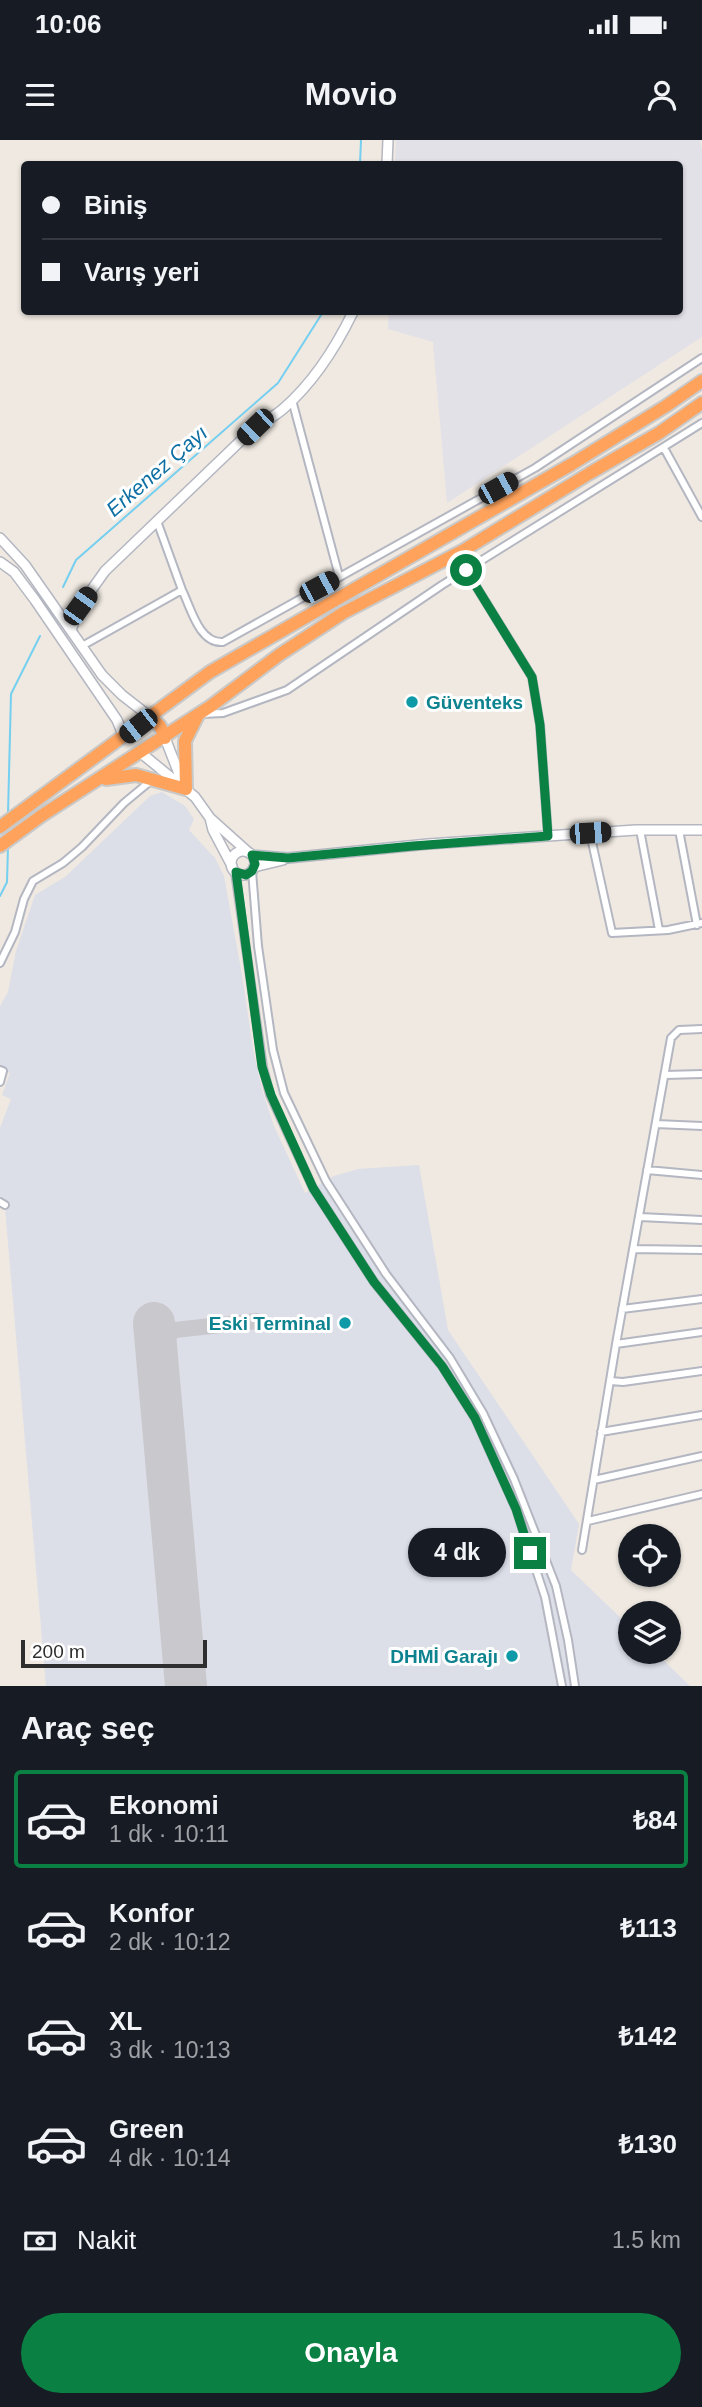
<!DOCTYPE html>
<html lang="tr">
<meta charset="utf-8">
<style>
body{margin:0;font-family:Helvetica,sans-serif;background:#242831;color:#f1f3f6;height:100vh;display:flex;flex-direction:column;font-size:26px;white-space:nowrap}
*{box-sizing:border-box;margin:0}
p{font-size:23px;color:#9ea1a6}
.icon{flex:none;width:38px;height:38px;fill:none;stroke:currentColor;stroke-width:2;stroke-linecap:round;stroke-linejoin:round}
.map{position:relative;height:1546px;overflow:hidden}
.drawer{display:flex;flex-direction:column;background:#171b24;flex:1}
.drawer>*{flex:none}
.guide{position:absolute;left:21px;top:21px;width:662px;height:154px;border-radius:7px;box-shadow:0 2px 5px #0004;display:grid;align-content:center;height:154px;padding:0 21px;background:#171b24}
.buttons{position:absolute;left:618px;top:1384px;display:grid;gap:14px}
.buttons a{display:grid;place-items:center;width:63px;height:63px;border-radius:50%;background:#171b24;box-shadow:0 2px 5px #0004;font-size:35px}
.scale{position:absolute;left:21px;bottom:18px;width:186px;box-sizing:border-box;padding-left:7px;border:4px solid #2e2e2e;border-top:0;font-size:19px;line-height:24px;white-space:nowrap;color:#2e2e2e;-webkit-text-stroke:5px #fff;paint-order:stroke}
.end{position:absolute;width:32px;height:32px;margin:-16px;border:9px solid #0b8043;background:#fff;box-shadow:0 0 0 4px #fff}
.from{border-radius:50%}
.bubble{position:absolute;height:49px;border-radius:24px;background:#171b24;box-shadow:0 2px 5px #0004;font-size:23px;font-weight:600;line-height:49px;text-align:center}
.car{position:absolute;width:21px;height:42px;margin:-21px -10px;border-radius:9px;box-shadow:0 0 5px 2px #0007;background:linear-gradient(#222 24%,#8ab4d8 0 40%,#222 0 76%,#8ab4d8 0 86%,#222 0)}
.guide b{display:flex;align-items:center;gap:24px;height:66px;font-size:26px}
.guide b+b{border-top:2px solid #363941}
.guide i{width:18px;height:18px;background:#f1f3f6}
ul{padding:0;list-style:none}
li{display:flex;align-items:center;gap:21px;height:98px;margin:0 14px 10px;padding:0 7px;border:4px solid transparent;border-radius:7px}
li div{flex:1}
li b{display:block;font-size:26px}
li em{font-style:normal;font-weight:600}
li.active{border-color:#0b8043}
li>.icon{width:63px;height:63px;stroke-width:1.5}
h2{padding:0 21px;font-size:32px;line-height:84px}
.pay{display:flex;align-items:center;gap:18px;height:77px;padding:0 21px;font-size:26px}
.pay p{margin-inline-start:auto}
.cta{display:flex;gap:14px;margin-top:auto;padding:14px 21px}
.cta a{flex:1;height:80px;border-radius:42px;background:#0b8043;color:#fff;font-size:28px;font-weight:600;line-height:80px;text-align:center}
.status{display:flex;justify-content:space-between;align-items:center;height:49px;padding:0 35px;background:#171b24;direction:ltr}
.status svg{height:19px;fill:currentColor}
header{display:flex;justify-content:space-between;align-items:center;height:91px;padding:0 21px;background:#171b24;font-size:32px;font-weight:600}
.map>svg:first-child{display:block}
.industrial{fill:#e3e1e8}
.airport{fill:#dcdee8}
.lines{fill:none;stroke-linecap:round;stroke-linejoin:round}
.stream{stroke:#75cff0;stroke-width:2}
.taxiway{stroke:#c9c8cc;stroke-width:16}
.runway{stroke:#c9c8cc;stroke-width:42}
.street-casing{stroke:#b4b7c1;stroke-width:10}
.secondary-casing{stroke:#b4b7c1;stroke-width:12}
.highway-casing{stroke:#c9c9c9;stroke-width:16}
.street{stroke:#fff;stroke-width:6}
.secondary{stroke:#fff;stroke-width:9}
.highway{stroke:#ffa35c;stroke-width:12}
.route{stroke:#0b8043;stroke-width:9}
.culture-dot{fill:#0f9aa8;stroke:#fff;stroke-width:2.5}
.labels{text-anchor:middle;stroke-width:6;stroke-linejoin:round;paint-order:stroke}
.culture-label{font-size:19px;font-weight:bold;fill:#0d838f;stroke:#fff;text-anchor:end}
.water-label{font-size:21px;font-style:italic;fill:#0d6fa3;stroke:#fff}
</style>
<div class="status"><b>10:06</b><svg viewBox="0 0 49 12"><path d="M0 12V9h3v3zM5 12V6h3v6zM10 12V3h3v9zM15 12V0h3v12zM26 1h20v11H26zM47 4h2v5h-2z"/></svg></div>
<header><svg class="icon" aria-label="menu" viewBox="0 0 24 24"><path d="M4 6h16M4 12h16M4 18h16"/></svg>Movio<svg class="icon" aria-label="person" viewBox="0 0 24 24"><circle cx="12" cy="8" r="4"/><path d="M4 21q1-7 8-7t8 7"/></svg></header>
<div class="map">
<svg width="702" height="1546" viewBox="0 0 702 1546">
<rect width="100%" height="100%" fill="#efe9e1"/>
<path class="industrial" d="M396,0H700L702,9V197L447,363L433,202L388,189L389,172H679V24H395Z"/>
<path class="airport" d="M162,652L185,666L194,679L189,690L215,718L224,736L243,841L253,909L263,953L274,986L305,1053L334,1036L358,1029L419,1025L448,1190L579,1384L571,1430L630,1487V1512H655L690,1546H46L5,1068L11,1065L0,1060V988L11,959L2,955L10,933L0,929V866L8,852L16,811L35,755L65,737L150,656Z"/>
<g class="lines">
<path class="stream" d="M360,24L361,0
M63,447L76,420L278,243L323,172
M8,674L11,554L40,496
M0,756L7,742L8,707"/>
<path class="taxiway" d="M156,1205L175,1190L257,1181"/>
<path class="runway" d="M154,1183L186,1546"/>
<g class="street-casing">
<path id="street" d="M292,260L339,436
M664,308L702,377
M157,381L182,450
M466,430L532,537L540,585L548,696
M82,506L182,450C191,468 199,504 223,502L535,328L702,218
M202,574L223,573L287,550L442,445L702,283
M640,690L659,790
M679,690L697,785
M590,693L612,793L668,790L702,783
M252,731L258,806L273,910L284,953L326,1041L386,1134L450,1218L483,1273L514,1339L556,1446L568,1500L575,1546
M235,732L263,927L270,955L313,1048L374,1142L442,1226L475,1278L516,1369L545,1457L562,1546
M0,823L15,792L24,759L33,741L63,723L82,707L124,663L153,639
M0,930L3,931L0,942
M665,935L702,934
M656,984L702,986
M647,1030L702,1035
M0,1062L5,1065
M640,1077L702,1080
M633,1109L702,1110
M622,1169L702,1159
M616,1204L702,1192
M610,1241L623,1242L702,1231
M601,1292L702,1275
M594,1340L702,1316
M588,1381L702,1354
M582,1410L616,1204L671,898L679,890L702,889"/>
</g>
<g class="secondary-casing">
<path id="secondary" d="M387,24L388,0
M0,398L25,425L102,535L122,555L149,576
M0,422L14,432L35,460L117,580L124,597
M71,490L80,466L105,431L255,287C264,282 275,276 283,269C313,243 336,207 353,172
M165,598L183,644
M141,613L195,657L210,678L249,713
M210,678L213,690L232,726
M231 723a12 12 0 1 1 24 0a12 12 0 1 1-24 0Z
M252,715L288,718L428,704L636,690H702
M254,727L283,720"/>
</g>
<g class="highway-casing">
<path id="highway" d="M149,576L160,586L165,598
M106,639L136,635L186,649L185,601L197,577
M0,687L210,532L572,324L666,266L702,241
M0,706L41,676L211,566L279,515L343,473L464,410L590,333L659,293L702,263"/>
</g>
<use href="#street" class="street"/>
<use href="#secondary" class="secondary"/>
<use href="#highway" class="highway"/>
</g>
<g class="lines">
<path class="route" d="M466,430L532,537L540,585L548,696L413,706L288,718L252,715L255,724L252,731L246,735L236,732L262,927L271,955L313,1048L374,1142L442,1226L475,1278L516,1369L530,1413"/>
</g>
<g class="culture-dot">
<circle cx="412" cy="562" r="7"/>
<circle cx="345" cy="1183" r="7"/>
<circle cx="512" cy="1516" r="7"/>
</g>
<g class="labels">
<g class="culture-label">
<text x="426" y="569" text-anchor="start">Güventeks</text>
<text x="331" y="1190">Eski Terminal</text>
<text x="498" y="1523">DHMİ Garajı</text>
</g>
<g class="water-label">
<text transform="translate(157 331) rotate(-41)" y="7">Erkenez Çayı</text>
</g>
</g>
</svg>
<div class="buttons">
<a><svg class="icon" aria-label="locate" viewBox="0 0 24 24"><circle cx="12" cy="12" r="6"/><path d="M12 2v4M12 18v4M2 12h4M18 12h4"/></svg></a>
<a><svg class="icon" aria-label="layers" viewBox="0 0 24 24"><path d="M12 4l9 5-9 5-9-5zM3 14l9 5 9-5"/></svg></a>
</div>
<div class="scale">200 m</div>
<i class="end from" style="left:466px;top:430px"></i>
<i class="end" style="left:530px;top:1413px"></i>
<div class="bubble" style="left:408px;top:1388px;width:98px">4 dk</div>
<i class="car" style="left:255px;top:287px;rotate:226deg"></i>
<i class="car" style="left:498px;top:348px;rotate:61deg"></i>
<i class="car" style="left:319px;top:447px;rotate:62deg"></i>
<i class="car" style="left:80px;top:466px;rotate:36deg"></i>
<i class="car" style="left:138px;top:586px;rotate:232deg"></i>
<i class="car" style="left:590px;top:693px;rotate:86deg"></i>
<div class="guide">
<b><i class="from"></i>Biniş</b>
<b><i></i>Varış yeri</b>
</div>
</div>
<section class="drawer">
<h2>Araç seç</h2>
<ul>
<li class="active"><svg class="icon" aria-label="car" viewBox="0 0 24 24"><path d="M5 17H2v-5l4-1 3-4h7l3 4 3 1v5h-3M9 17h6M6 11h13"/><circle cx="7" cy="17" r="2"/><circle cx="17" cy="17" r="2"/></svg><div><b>Ekonomi</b><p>1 dk · 10:11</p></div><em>₺84</em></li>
<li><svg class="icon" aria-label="car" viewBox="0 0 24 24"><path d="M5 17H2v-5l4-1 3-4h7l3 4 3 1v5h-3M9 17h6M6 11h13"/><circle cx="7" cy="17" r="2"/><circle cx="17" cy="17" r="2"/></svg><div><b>Konfor</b><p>2 dk · 10:12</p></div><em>₺113</em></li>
<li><svg class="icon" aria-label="car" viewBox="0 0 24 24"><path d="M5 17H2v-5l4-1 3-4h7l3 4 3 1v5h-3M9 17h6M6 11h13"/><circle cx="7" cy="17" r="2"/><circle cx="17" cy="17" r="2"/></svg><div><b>XL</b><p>3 dk · 10:13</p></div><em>₺142</em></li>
<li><svg class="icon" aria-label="car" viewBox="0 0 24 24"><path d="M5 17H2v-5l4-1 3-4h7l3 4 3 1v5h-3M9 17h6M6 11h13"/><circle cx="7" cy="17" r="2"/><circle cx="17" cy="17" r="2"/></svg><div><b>Green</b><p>4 dk · 10:14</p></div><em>₺130</em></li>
</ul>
<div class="pay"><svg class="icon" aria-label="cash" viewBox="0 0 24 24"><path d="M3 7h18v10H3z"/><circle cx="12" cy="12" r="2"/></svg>Nakit<p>1.5 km</p></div>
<div class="cta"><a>Onayla</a></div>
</section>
